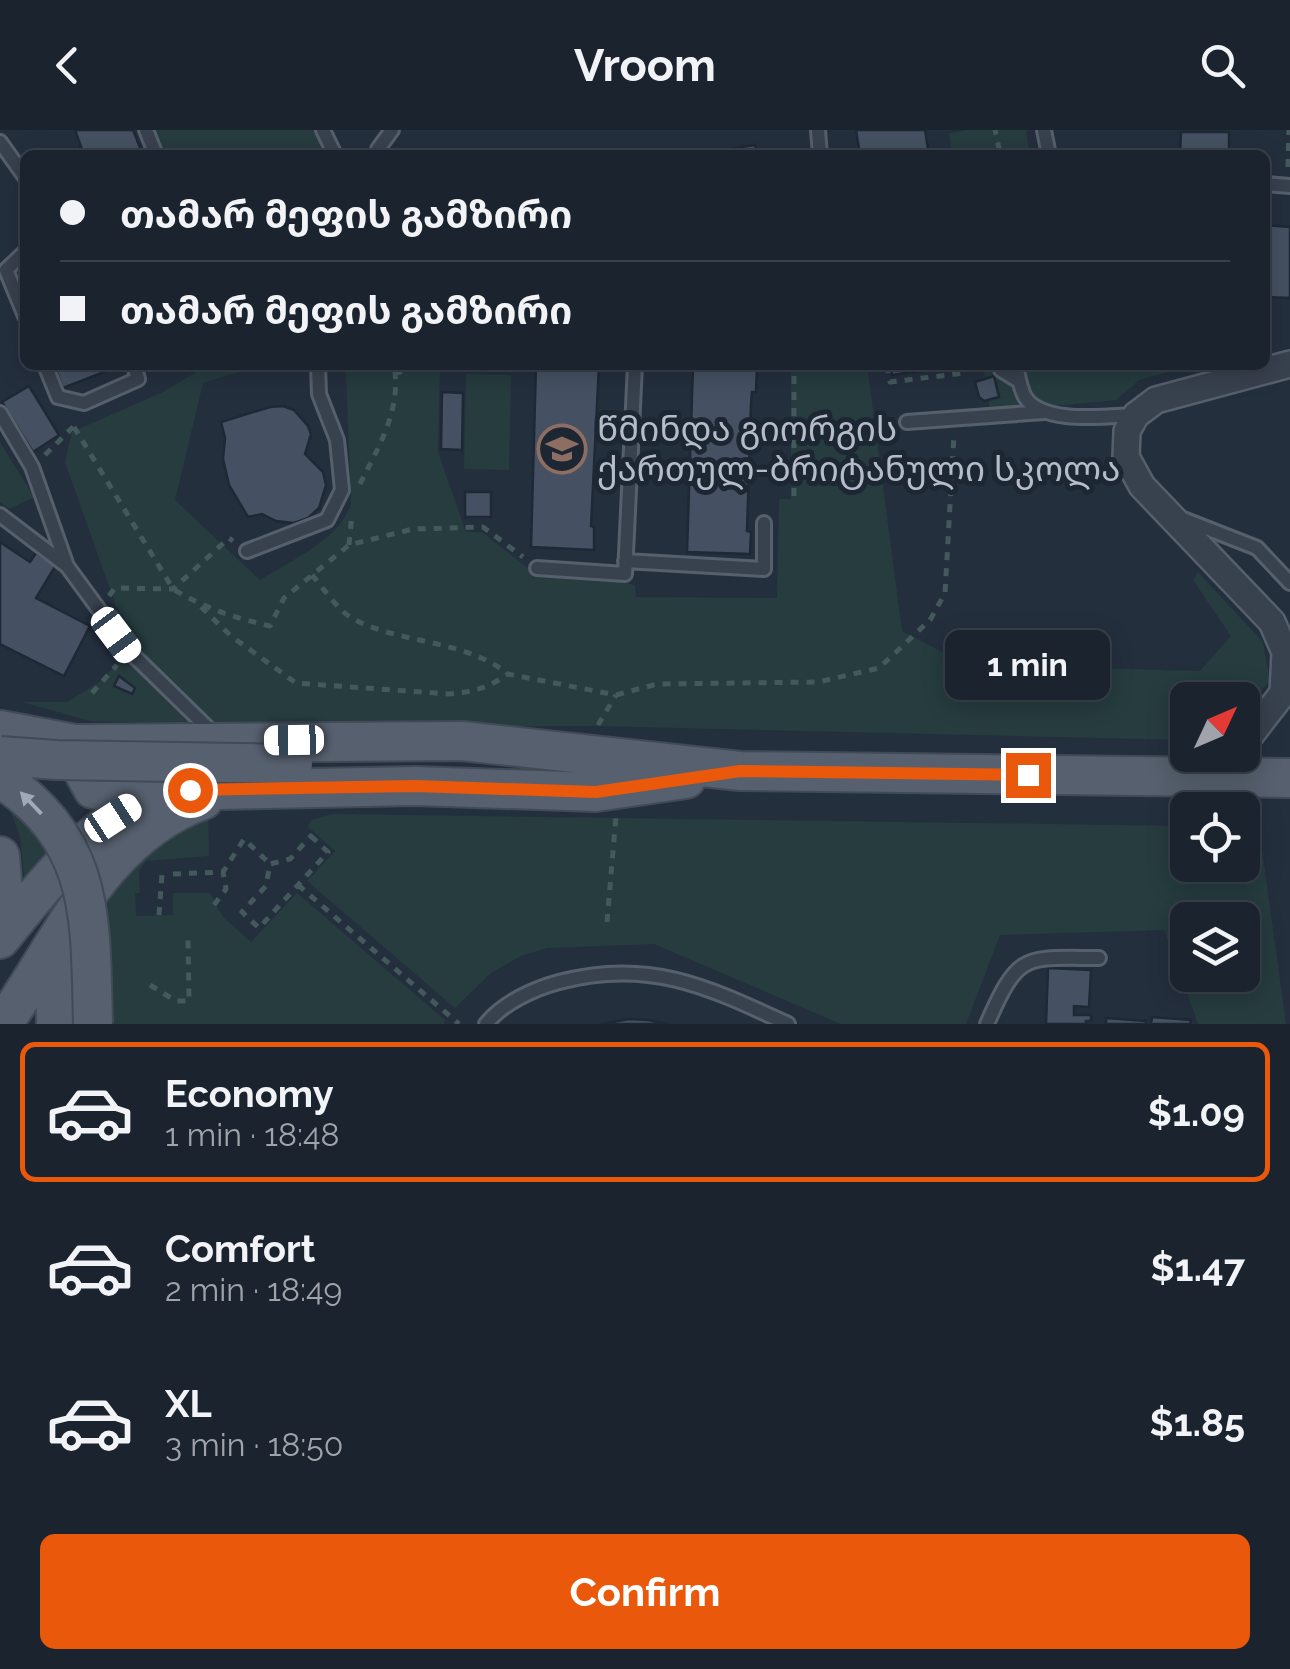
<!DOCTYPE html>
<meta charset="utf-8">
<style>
body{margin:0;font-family:Raleway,"Noto Sans Georgian",sans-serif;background:#242b36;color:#f1f3f6;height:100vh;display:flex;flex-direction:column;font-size:38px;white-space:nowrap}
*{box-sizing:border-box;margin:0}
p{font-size:32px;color:#a0a4aa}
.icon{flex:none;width:55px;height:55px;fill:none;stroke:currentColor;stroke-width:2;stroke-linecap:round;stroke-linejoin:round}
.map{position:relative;height:894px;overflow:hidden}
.sheet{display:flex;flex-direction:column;background:#1b232e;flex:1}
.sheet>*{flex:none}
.guide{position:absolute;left:20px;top:20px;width:1250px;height:220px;border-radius:15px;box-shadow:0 5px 25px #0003,0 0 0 2px #39404a;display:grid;align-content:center;height:220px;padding:0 40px;background:#1b232e}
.needle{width:65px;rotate:46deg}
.tools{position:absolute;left:1170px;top:552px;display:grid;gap:20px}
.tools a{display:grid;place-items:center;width:90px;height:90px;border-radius:15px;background:#1b232e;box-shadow:0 5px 25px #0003,0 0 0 2px #39404a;font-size:50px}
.end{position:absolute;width:45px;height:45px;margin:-22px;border:12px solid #ea580c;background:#fff;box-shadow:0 0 0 5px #fff}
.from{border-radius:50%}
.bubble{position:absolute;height:70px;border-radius:15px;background:#1b232e;box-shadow:0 5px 25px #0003,0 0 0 2px #39404a;font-size:32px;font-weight:700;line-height:70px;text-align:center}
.car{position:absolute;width:30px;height:60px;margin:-30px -15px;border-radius:12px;box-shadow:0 0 8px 2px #0007;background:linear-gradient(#fff 24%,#345 0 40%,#fff 0 76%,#345 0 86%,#fff 0)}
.guide b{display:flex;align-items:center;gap:35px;height:95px;font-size:38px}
.guide b+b{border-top:2px solid #39404a}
.guide i{width:25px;height:25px;background:#f1f3f6}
ul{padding:18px 0 0;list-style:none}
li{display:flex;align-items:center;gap:30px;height:140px;margin:0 20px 15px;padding:0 20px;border:5px solid transparent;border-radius:15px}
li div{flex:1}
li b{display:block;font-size:38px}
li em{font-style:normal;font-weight:700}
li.selected{border-color:#ea580c}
li>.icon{width:90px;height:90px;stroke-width:1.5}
.button{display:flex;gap:20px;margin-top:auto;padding:20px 40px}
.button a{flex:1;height:115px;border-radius:15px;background:#ea580c;color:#fff;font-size:40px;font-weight:700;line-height:115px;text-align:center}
header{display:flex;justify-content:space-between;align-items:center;height:130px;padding:0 40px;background:#1b232e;font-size:45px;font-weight:700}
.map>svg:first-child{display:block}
.green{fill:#263c3f;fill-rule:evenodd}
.building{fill:#455162;stroke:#1f2835;stroke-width:2.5}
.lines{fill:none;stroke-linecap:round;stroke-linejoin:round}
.service-casing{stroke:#565f6c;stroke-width:18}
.minor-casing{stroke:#565f6c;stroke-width:30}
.primary-casing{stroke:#414a57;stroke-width:42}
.path{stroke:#44595c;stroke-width:5;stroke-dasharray:8 8;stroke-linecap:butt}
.service{stroke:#38414e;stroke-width:12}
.minor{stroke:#38414e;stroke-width:25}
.primary{stroke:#56606e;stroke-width:38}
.primary-bridge-casing{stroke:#414a57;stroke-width:42;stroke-linecap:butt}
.primary-bridge{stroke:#56606e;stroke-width:38}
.oneway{fill:#a1aab7}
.route{stroke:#ea580c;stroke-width:12}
.labels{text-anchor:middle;stroke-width:10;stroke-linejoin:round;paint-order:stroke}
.poi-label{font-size:35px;fill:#b4bcc9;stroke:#1d2633;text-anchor:start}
</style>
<header><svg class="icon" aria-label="back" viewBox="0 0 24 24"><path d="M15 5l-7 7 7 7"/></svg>Vroom<svg class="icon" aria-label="search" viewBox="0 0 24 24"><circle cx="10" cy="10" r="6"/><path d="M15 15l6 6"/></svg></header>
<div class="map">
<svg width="1290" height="894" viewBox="0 0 1290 894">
<rect width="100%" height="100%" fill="#242f3e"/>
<path class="green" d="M154,0H323L335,25H164Z
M967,0H1026L1030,25H952L949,3Z
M208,235H261L203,253L175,370L260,450C291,430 338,411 351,374L346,243L323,235H440L438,322L466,402H482L539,447L620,450L635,456L636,467L777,468L779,369H791V235H867L902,501L967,535L1200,541L1231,506L1193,450L1198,442L1263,512L1270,551L1243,581L1242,570H1188L1187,610L595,596L317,597L90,591L22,572H67L98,553L128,523L118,482L65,332L72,302L163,262Z
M983,235H1193L1139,250L1116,270L990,282Z
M466,244L511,245L509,340L464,339Z
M0,312L34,367L9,379L0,372Z
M6,669L70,699L25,755L20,706Z
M208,681L209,726L146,731L139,741L140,763H135L136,786L173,785V763H210L223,787L251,812L297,763L445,890L444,894H106L98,753Z
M333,684L1187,696L1188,735H1242L1243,697H1259L1286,894H1198L1164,800L1000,805L966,894H841L654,814L547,818L521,826L491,843L455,878L307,751L335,721L308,697L311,690ZM1188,790H1242V845H1188Z"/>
<path class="building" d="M75,0H133L143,25H84Z
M856,0H925L929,25H860Z
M1181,2H1229V25H1180Z
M755,15L757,25H689Z
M1265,95L1290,97V168L1265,167Z
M54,235H110L112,239L63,258Z
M536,235H599L591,396L594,397V420L531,417Z
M693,235L757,237L756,262H752L751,274L747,401L751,402L750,424L687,422Z
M891,235H959L892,245Z
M994,246L999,267L984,271L979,267L975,252Z
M29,256L59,305L33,322L2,272Z
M442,262L463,263L462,320L441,319Z
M283,276L294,280L308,296L311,304L305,324L323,342L326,355L319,378L308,388L294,393L276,391L262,384L248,387L229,355L223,329L225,308L221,292L270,277Z
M465,362H491V387H465Z
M0,412L30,432L36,423L56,435L36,468L90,496L64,546L0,514Z
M119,546L135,558L132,564L114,556Z
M1048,838L1091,840L1089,877L1074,876V885H1091V891H1086V894H1046Z
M1152,887L1191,890L1190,894H1151Z
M1106,888L1146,891V894H1106Z
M629,889L648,890L668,894H601Z"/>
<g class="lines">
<g class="service-casing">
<path id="service" d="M146,0L156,25
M323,0L335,25
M818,0L820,25
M1044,0L1049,25
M0,12L25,47
M378,19L392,0
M1265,54L1290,56
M25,122L6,140L25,186
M45,235L58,267L84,273L138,249L134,235
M1000,235L1001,240L1019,251
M1016,235C1018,245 1020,258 1025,267C1043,295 1106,286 1136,285
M0,283L32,337L67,436
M907,292L1044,282
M0,385L67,436L130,522L217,607
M1183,389L1257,418L1290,453
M247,421L327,390L342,360L337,310L319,264L318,235
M625,431L764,439V393
M537,438L625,444L635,235
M486,894C503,873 533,859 559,852C649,828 708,857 788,894
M987,894C1019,821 1024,828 1099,828"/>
</g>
<g class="minor-casing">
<path id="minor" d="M1242,616L1283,563L1285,522L1272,492L1142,356L1126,327L1127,301L1136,285L1156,270L1290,234"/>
</g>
<g class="primary-casing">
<path id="primary" d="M0,600L75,614L462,611L740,641L1290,648
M111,619L95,623L81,637L93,659L107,663L155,661
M0,726L4,775L0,797
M0,809C46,753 96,686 167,661L415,656L596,662L686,649
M3,894C61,812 102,706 203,670
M56,894L55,843L61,812"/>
</g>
<path class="path" d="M987,25L1000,23L995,0
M1288,37L1289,0
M380,235L396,243L429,235
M887,235L890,252L965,243L964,235
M74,297L173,459C204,478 235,488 270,496L284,468L349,415L413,399L483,397L523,427
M45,325L76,294
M360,354C379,316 402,279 394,235
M794,366V235
M349,415L352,384
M312,445C324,459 339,482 355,490C403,514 466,510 508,544L616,565L657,554L818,552L879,538L930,490L945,463L954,305
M109,466L115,458L173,459L229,408L233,411
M201,477L231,506L296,553L449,564C473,562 488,558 508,544
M92,563L117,535
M598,595L616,565
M311,706L328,722L259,798L242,782L266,756L270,734L290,729Z
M173,744L223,742L244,709L270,734
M298,755L459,894
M214,775L226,759L223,742
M159,785L162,744
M607,792L616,686
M150,855L176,871H189L188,808"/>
<use href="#service" class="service"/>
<use href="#minor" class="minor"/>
<use href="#primary" class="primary"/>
<g class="primary-bridge-casing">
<path id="primary-bridge" d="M0,626L56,630L293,634
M0,648C97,711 90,792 93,894"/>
</g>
<use href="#primary-bridge" class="primary-bridge"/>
</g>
<defs><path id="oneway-solid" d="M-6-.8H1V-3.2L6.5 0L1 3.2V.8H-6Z" transform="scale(2.5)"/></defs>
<use class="oneway" href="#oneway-solid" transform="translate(31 673) rotate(-134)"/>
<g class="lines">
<path class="route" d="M190,660L415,656L596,662L740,641L1028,645"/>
</g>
<defs>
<g id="school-ring" transform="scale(2.5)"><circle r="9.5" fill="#1d2633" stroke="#8d6e63" stroke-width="1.5"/><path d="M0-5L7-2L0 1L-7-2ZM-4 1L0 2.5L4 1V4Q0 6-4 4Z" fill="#8d6e63"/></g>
</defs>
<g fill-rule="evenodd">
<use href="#school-ring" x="562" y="319"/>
</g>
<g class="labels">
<g class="poi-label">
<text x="597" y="311">წმინდა გიორგის<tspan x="597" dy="40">ქართულ-ბრიტანული სკოლა</tspan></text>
</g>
</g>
</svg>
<div class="tools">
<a><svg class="needle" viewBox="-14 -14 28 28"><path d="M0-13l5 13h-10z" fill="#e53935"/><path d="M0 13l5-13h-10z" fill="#a0a4aa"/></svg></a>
<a><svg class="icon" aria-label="locate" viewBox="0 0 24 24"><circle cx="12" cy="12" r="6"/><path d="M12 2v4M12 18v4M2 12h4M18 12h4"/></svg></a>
<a><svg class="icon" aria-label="layers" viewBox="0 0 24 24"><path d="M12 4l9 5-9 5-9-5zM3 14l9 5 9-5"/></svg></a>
</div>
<i class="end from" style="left:190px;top:660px"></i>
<i class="end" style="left:1028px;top:645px"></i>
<div class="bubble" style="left:945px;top:500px;width:165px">1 min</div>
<i class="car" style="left:116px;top:505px;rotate:143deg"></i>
<i class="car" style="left:294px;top:610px;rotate:269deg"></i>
<i class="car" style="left:113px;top:688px;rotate:57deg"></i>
<div class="guide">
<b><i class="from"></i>თამარ მეფის გამზირი</b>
<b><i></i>თამარ მეფის გამზირი</b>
</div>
</div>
<section class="sheet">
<ul>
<li class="selected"><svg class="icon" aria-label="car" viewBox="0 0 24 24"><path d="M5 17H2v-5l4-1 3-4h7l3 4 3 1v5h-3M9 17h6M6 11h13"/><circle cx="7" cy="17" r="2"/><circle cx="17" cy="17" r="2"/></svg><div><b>Economy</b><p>1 min · 18:48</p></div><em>$1.09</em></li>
<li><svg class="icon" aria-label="car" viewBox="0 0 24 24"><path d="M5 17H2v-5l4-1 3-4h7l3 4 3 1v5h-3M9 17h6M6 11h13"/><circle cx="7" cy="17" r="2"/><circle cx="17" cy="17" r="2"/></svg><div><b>Comfort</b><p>2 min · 18:49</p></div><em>$1.47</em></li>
<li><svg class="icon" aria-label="car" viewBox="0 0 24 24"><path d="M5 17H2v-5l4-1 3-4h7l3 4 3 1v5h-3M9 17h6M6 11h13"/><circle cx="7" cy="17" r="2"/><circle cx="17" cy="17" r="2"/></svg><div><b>XL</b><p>3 min · 18:50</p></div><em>$1.85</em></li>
</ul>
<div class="button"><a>Confirm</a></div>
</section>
